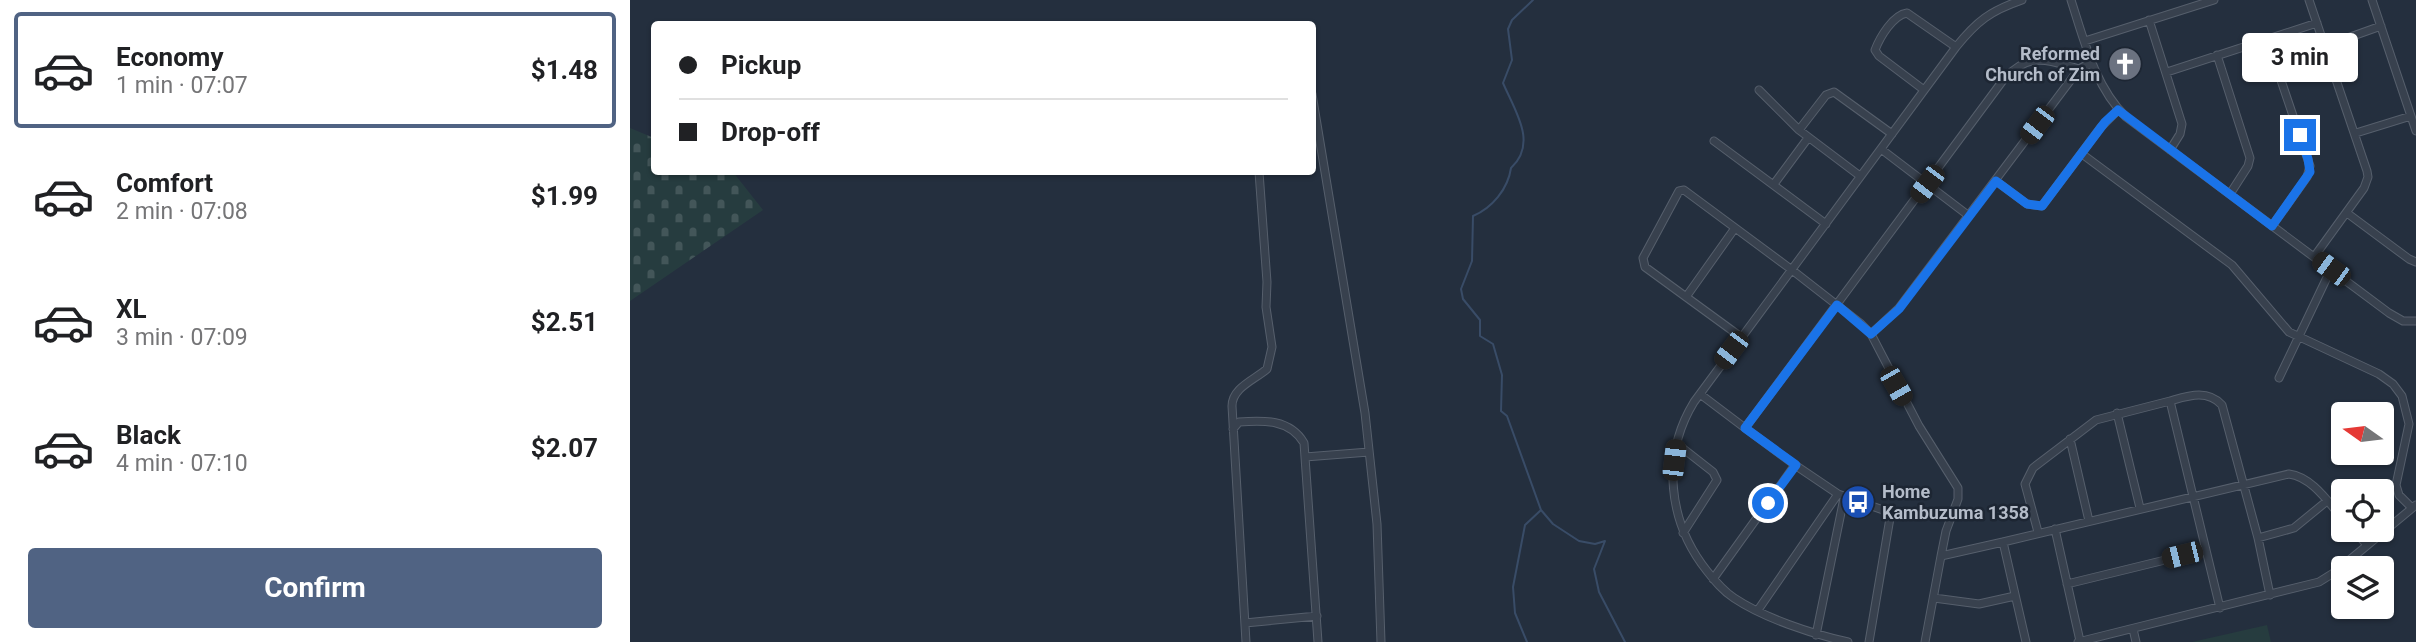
<!DOCTYPE html>
<meta charset="utf-8">
<style>
body{margin:0;font-family:Roboto,sans-serif;background:#f6f6f6;color:#202124;height:100vh;display:flex;flex-direction:column;font-size:26px;white-space:nowrap}
*{box-sizing:border-box;margin:0}
p{font-size:23px;color:#757577}
.icon{flex:none;width:38px;height:38px;fill:none;stroke:currentColor;stroke-width:2;stroke-linecap:round;stroke-linejoin:round}
.map{position:relative;flex:1;overflow:hidden}
.panel{display:flex;flex-direction:column;background:#fff;width:630px}
.panel>*{flex:none}
.banner{position:absolute;left:21px;top:21px;width:665px;height:154px;border-radius:7px;box-shadow:0 2px 5px #0004;display:grid;align-content:center;height:154px;padding:0 28px;background:#fff}
.needle{width:46px;rotate:284deg}
.controls{position:absolute;left:1701px;top:402px;display:grid;gap:14px}
.controls a{display:grid;place-items:center;width:63px;height:63px;border-radius:7px;background:#fff;box-shadow:0 2px 5px #0004;font-size:35px}
.end{position:absolute;width:32px;height:32px;margin:-16px;border:9px solid #1a73e8;background:#fff;box-shadow:0 0 0 4px #fff}
.from{border-radius:50%}
.bubble{position:absolute;height:49px;border-radius:7px;background:#fff;box-shadow:0 2px 5px #0004;font-size:23px;font-weight:700;line-height:49px;text-align:center}
.car{position:absolute;width:21px;height:42px;margin:-21px -10px;border-radius:9px;box-shadow:0 0 5px 2px #0007;background:linear-gradient(#222 24%,#8ab4d8 0 40%,#222 0 76%,#8ab4d8 0 86%,#222 0)}
.banner b{display:flex;align-items:center;gap:24px;height:66px;font-size:26px}
.banner b+b{border-top:2px solid #e0e0e0}
.banner i{width:18px;height:18px;background:#202124}
ul{padding:12px 0 0;list-style:none}
li{display:flex;align-items:center;gap:21px;height:116px;margin:0 14px 10px;padding:0 14px;border:4px solid transparent;border-radius:7px}
li div{flex:1}
li b{display:block;font-size:26px}
li em{font-style:normal;font-weight:700}
li.on{border-color:#506383}
li>.icon{width:63px;height:63px;stroke-width:1.5}
.button{display:flex;gap:14px;margin-top:auto;padding:14px 28px}
.button a{flex:1;height:80px;border-radius:7px;background:#506383;color:#fff;font-size:28px;font-weight:700;line-height:80px;text-align:center}
main{display:flex;flex:1;min-height:0}
.map>svg:first-child{display:block}
.grass{fill:#263c3f}
.cemetery{fill:url(#cemetery-stones)}
.lines{fill:none;stroke-linecap:round;stroke-linejoin:round}
.stream{stroke:#394c67;stroke-width:2}
.street-casing{stroke:#565f6c;stroke-width:9}
.street{stroke:#38414e;stroke-width:7}
.route{stroke:#1a73e8;stroke-width:9}
.labels{text-anchor:middle;stroke-width:5;stroke-linejoin:round;paint-order:stroke}
.poi-label{font-size:18px;font-weight:bold;fill:#b4bcc9;stroke:#1d2633;text-anchor:end}
</style>
<main>
<section class="panel">
<ul>
<li class="on"><svg class="icon" aria-label="car" viewBox="0 0 24 24"><path d="M5 17H2v-5l4-1 3-4h7l3 4 3 1v5h-3M9 17h6M6 11h13"/><circle cx="7" cy="17" r="2"/><circle cx="17" cy="17" r="2"/></svg><div><b>Economy</b><p>1 min · 07:07</p></div><em>$1.48</em></li>
<li><svg class="icon" aria-label="car" viewBox="0 0 24 24"><path d="M5 17H2v-5l4-1 3-4h7l3 4 3 1v5h-3M9 17h6M6 11h13"/><circle cx="7" cy="17" r="2"/><circle cx="17" cy="17" r="2"/></svg><div><b>Comfort</b><p>2 min · 07:08</p></div><em>$1.99</em></li>
<li><svg class="icon" aria-label="car" viewBox="0 0 24 24"><path d="M5 17H2v-5l4-1 3-4h7l3 4 3 1v5h-3M9 17h6M6 11h13"/><circle cx="7" cy="17" r="2"/><circle cx="17" cy="17" r="2"/></svg><div><b>XL</b><p>3 min · 07:09</p></div><em>$2.51</em></li>
<li><svg class="icon" aria-label="car" viewBox="0 0 24 24"><path d="M5 17H2v-5l4-1 3-4h7l3 4 3 1v5h-3M9 17h6M6 11h13"/><circle cx="7" cy="17" r="2"/><circle cx="17" cy="17" r="2"/></svg><div><b>Black</b><p>4 min · 07:10</p></div><em>$2.07</em></li>
</ul>
<div class="button"><a>Confirm</a></div>
</section>
<div class="map">
<svg width="1786" height="642" viewBox="0 0 1786 642">
<defs>
<pattern id="cemetery-stones" width="16" height="16" patternUnits="userSpaceOnUse" patternTransform="scale(1.75)"><rect width="16" height="16" fill="#263c3f"/><path d="M2 7V4a2 2 0 0 1 4 0v3zM10 15v-3a2 2 0 0 1 4 0v3z" fill="#435659"/></pattern>
</defs>
<rect width="100%" height="100%" fill="#242f3e"/>
<path class="grass" d="M1637,625L1641,642H1562Z"/>
<path class="cemetery" d="M0,128L24,138V172H103L133,210L0,301Z"/>
<g class="lines">
<path class="stream" d="M903,0L882,20L878,29L882,60L873,83C885,111 908,143 881,168C878,189 862,208 843,216L842,261L831,289L833,299L850,320V336L863,344L872,375L871,411L877,416L911,510L923,524L949,541L965,544L975,541L964,569L969,592L995,642
M897,642L885,613L883,587L895,525L911,510"/>
<g class="street-casing">
<path id="street" d="M1441,0C1454,40 1465,87 1496,117L1759,313L1773,321H1786
M1679,0L1737,171L1738,177L1734,188L1684,257
M1742,0L1786,131
M1519,20L1552,124L1550,134L1540,150
M1637,39L1680,166L1677,177L1642,226
M1455,41L1584,0
M1695,46L1751,26
M1587,55L1620,158L1618,166L1600,194
M1537,72L1687,23
M1129,90L1169,130L1230,176
M1294,90L1249,56L1245,50C1250,37 1263,15 1277,13L1326,47
M682,94L735,413L747,524L751,642
M1169,130L1196,95L1204,92L1262,134
M1726,133L1781,116
M1084,141L1196,224
M1251,149L1339,216
M1452,154L1602,265L1659,332L1749,374L1763,384L1772,396L1779,424L1766,485L1769,495L1782,508
M1366,181L1397,204L1412,206L1471,127L1488,110
M1144,184L1178,138
M1717,213L1779,259L1786,262
M1056,297L1105,228
M1241,334L1289,426L1328,488V499L1316,531L1311,556
M1111,337L1015,267L1013,258L1049,191L1054,190L1162,270L1230,323L1241,334L1269,308L1449,69L1462,62
M1649,378L1701,269
M1070,394L1115,428
M1540,401C1558,396 1577,389 1592,405L1628,538L1640,595
M1487,413L1510,508
M603,429L609,422C633,420 660,419 674,443L688,642
M1440,439L1459,521
M1046,443L1083,472L1087,480L1053,533
M675,457L739,452
M1165,465L1115,428L1374,79C1400,51 1417,60 1449,69
M1425,529L1450,641
M1724,530L1737,545
M1408,532L1395,484L1403,468L1466,420L1540,401L1590,608
M1628,538L1664,528L1697,501
M1083,579L1165,465L1208,494L1253,510L1260,518L1239,642
M1437,584L1576,550
M1304,598L1349,604L1385,596
M1128,610L1208,494
M615,623L687,616
M1503,629L1506,642
M1186,635L1214,498
M616,642L602,406C602,388 624,380 637,369L642,347L636,307L637,282L629,172
M1218,642C1182,634 1134,618 1104,598C1093,591 1085,581 1077,571C1038,522 1031,456 1064,402L1326,47C1347,21 1360,11 1392,0
M1295,642L1311,556L1373,542
M1396,642L1373,542L1659,474C1682,477 1698,502 1713,519
M1448,642L1689,582L1705,572L1786,505"/>
</g>
<use href="#street" class="street"/>
</g>
<g class="lines">
<path class="route" d="M1138,503L1166,465L1115,428L1207,305L1241,334L1269,309L1366,181L1397,204L1412,206L1475,122L1488,110L1642,226L1680,172L1678,159L1670,135"/>
</g>
<defs>
<g id="church-disc" transform="scale(1.75)"><circle r="9.5" fill="#6b7280" stroke="#1d2633"/><path d="M-1.2-6h2.4v3.5h3.3v2.4h-3.3V6h-2.4V-.1h-3.3v-2.4h3.3Z" fill="#fff"/></g>
<g id="bus-disc" transform="scale(1.75)"><circle r="9.5" fill="#1a4fb4" stroke="#1d2633"/><path d="M-5-6H5V4H4V6H2V4H-2V6H-4V4H-5ZM-3.5-4V0h7V-4ZM-3.5 1.2v1.5H-2V1.2ZM2 1.2v1.5H3.5V1.2Z" fill="#fff"/></g>
</defs>
<g fill-rule="evenodd">
<use href="#church-disc" x="1495" y="64"/>
<use href="#bus-disc" x="1228" y="502"/>
</g>
<g class="labels">
<g class="poi-label">
<text x="1470" y="60">Reformed<tspan x="1470" dy="21">Church of Zim</tspan></text>
<text x="1252" y="498" text-anchor="start">Home<tspan x="1252" dy="21">Kambuzuma 1358</tspan></text>
</g>
</g>
</svg>
<div class="controls">
<a><svg class="needle" viewBox="-14 -14 28 28"><path d="M0-13l5 13h-10z" fill="#e53935"/><path d="M0 13l5-13h-10z" fill="#757577"/></svg></a>
<a><svg class="icon" aria-label="locate" viewBox="0 0 24 24"><circle cx="12" cy="12" r="6"/><path d="M12 2v4M12 18v4M2 12h4M18 12h4"/></svg></a>
<a><svg class="icon" aria-label="layers" viewBox="0 0 24 24"><path d="M12 4l9 5-9 5-9-5zM3 14l9 5 9-5"/></svg></a>
</div>
<i class="end from" style="left:1138px;top:503px"></i>
<i class="end" style="left:1670px;top:135px"></i>
<div class="bubble" style="left:1612px;top:33px;width:116px">3 min</div>
<i class="car" style="left:1407px;top:125px;rotate:217deg"></i>
<i class="car" style="left:1297px;top:184px;rotate:217deg"></i>
<i class="car" style="left:1701px;top:269px;rotate:306deg"></i>
<i class="car" style="left:1101px;top:350px;rotate:217deg"></i>
<i class="car" style="left:1266px;top:386px;rotate:150deg"></i>
<i class="car" style="left:1044px;top:460px;rotate:7deg"></i>
<i class="car" style="left:1552px;top:555px;rotate:256deg"></i>
<div class="banner">
<b><i class="from"></i>Pickup</b>
<b><i></i>Drop-off</b>
</div>
</div>
</main>
